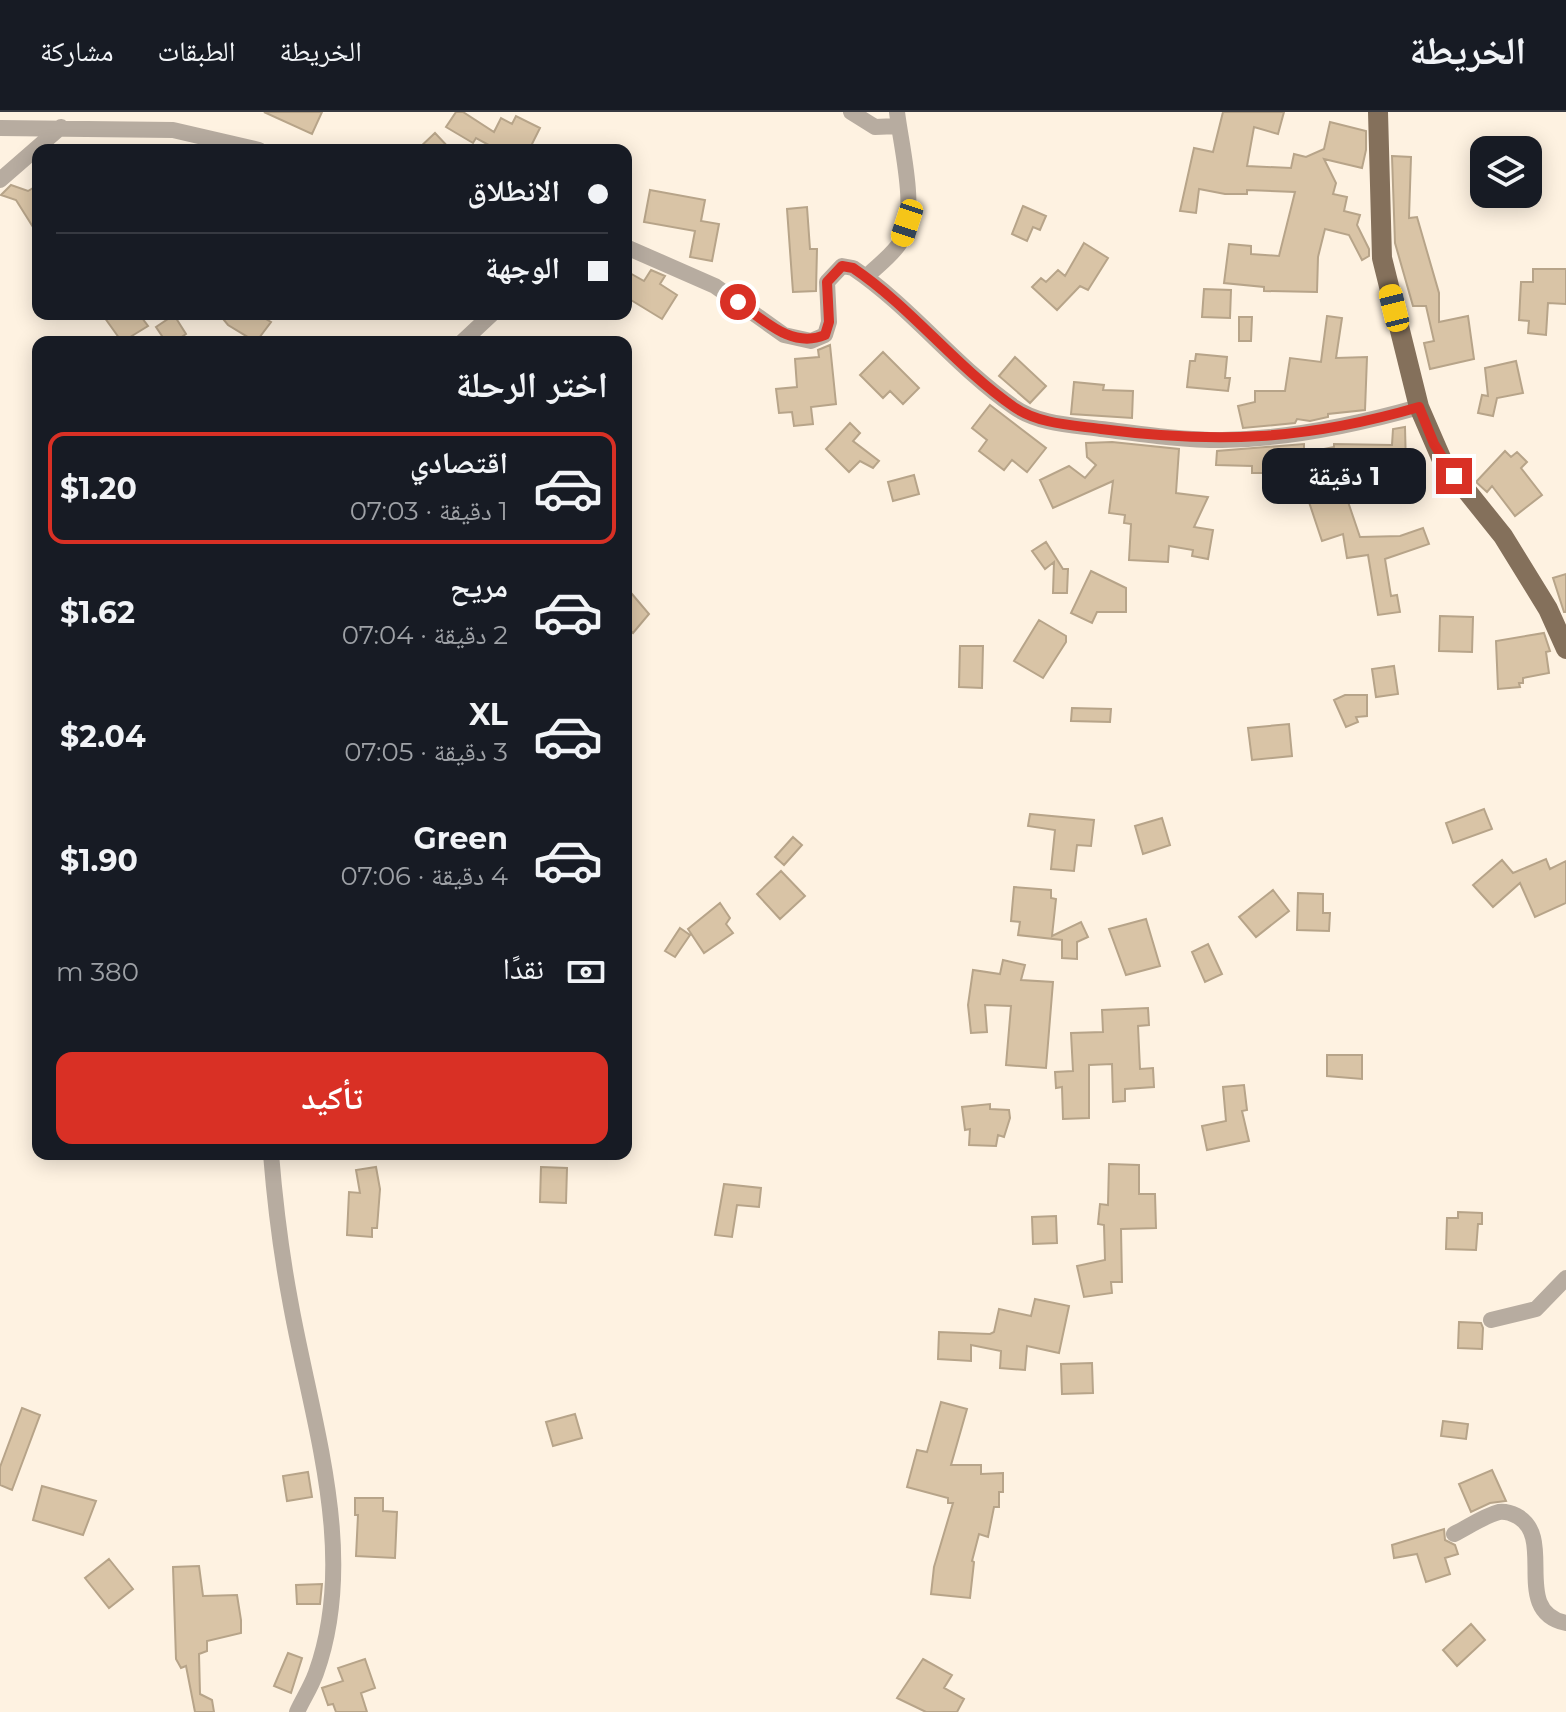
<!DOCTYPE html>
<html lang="ar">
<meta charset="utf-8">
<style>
body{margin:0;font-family:Montserrat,"Noto Naskh Arabic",sans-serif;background:#242831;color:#f1f3f6;direction:rtl;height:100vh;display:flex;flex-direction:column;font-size:30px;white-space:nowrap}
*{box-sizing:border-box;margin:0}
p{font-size:26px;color:#9ea1a6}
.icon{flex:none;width:44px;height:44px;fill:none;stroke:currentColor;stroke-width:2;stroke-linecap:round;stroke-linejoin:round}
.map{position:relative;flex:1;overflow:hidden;direction:ltr}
.sheet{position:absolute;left:32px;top:224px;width:600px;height:824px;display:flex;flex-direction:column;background:#171b24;border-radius:16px;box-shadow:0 4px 20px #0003;direction:rtl}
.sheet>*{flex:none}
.guide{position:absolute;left:32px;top:32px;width:600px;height:176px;border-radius:16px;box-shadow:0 4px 20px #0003;direction:rtl;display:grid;align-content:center;height:176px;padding:0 24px;background:#171b24}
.controls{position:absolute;left:1470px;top:24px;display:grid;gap:16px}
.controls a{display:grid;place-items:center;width:72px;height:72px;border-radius:16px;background:#171b24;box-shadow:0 4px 20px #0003;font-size:40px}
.end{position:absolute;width:36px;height:36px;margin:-18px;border:10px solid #d93025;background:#fff;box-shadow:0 0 0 4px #fff}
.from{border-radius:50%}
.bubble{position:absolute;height:56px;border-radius:16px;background:#171b24;box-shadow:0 4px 20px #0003;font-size:26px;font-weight:700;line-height:56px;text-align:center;direction:rtl}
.car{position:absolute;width:24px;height:48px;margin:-24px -12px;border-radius:10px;box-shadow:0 0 6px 2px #0007;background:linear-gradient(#f5c518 24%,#345 0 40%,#f5c518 0 76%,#345 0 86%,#f5c518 0)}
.guide b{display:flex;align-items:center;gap:28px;height:76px;font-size:30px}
.guide b+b{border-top:2px solid #363941}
.guide i{width:20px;height:20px;background:#f1f3f6}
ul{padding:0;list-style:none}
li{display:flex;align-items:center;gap:24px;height:112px;margin:0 16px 12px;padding:0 8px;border:4px solid transparent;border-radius:16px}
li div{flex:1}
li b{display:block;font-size:30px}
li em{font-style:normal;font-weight:700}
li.selected{border-color:#d93025}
li>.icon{width:72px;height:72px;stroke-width:1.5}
h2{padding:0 24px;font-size:36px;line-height:96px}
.pay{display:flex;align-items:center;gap:20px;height:88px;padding:0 24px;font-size:30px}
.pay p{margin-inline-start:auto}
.cta{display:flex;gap:16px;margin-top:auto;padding:16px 24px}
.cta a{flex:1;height:92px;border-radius:16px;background:#d93025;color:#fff;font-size:32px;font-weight:700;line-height:92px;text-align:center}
header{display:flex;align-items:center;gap:48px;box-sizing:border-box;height:112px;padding:0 40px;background:#171b24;border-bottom:2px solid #363941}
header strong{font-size:38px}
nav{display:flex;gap:44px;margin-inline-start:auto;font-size:28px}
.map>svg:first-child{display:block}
.building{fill:#d9c4a6;stroke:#b7a489;stroke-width:2}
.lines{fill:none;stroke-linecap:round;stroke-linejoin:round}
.minor{stroke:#b7aca0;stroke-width:16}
.major{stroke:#84705b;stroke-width:20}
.route{stroke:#d93025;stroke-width:10}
</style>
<header>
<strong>الخريطة</strong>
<nav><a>الخريطة</a><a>الطبقات</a><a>مشاركة</a></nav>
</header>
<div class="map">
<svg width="1566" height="1600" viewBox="0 0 1566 1600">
<rect width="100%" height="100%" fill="#fef2e1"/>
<path class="building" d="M264,0H322L312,22Z
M456,0H463L494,20L501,6L512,12L516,4L540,16L529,38H498L476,26L473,31L446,15Z
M1223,0H1284L1278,22L1254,15L1247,54L1291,56L1294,42L1306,45L1324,37L1330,10L1366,19V38L1362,56L1324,47L1336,71L1333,82L1347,85L1344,99L1360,103L1357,113L1369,137V144L1362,148L1349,123L1325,117L1318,145L1317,180L1264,179V175L1224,171L1229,132L1251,134V142L1279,144L1295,80L1247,78V82H1225L1199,77L1196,101L1180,99L1194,36L1213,40Z
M435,21L451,38H417Z
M1392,44L1411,45L1409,106L1417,105L1439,181V210L1468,204L1474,247L1430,257L1424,231L1434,229L1426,194H1413L1395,131Z
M11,73L28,79L38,73V123L16,88L1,83Z
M650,78L705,88L701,109L719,112L712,149L690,145L695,119L644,110Z
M1023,94L1046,104L1040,118L1033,115L1027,129L1012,122Z
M807,95L810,137H817L816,179L793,180L787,97Z
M1084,131L1108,146L1088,178L1080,174L1057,198L1032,175L1041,166L1046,170L1058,158L1065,164Z
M1533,157H1566V192L1548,191L1546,223L1528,221L1529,209L1519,208L1521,170H1533Z
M651,158L665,164L660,172L677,183L662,207L626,185V159L644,169Z
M1204,177L1231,178L1230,206L1202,205Z
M102,202H139L148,214L122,230Z
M219,202H257L271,210L256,230L228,213Z
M174,203L186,222L174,230H166L156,215Z
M1327,204L1342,206L1336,246L1367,245L1365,298L1328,302V305L1310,309L1297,307L1295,311L1243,316L1238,294L1255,290V279H1285L1290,246L1321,250Z
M1239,205H1252L1251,229H1239Z
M830,233L836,292L811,295L813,312L794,314L792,300L779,301L776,277L797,275L795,247L819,245L818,238Z
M883,240L919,276L903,292L890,279L883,286L860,263Z
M1196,242L1227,245L1225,266H1230L1228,279L1187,275L1190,249H1195Z
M1015,245L1046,274L1030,291L999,264Z
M1516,249L1523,281L1497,286L1493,304L1478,301L1482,283L1488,284L1485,256Z
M1074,270L1104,273L1103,278L1133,279L1132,306L1071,302Z
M990,293L1046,336L1027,360L1012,348L1004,358L979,339L987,328L972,316Z
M850,311L860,321L853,329L879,349L873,356L860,349L849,360L826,337Z
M1405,315L1406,355L1393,356L1394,368L1330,366L1329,361L1303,366L1267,365V361H1252V354L1216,353L1217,339L1304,332V341L1334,335V332L1392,333L1393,317Z
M1112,330L1179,337L1176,381L1208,385L1194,415L1213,418L1208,447L1192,444L1193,438L1169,434L1168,450L1129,448L1131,412L1124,411L1125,403L1109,401L1113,369L1053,396L1040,368L1069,354L1085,366L1096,353L1087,345L1086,331Z
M1505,339L1511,345L1517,340L1527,350L1521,356L1542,383L1515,404L1492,374L1487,380L1476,370Z
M914,363L919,382L893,389L888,370Z
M1344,378L1360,425L1400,424L1423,416L1429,432L1385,447L1391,484L1397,483L1400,500L1378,503L1368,443L1347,446L1343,422L1322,429L1309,390Z
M1046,430L1063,457H1068L1067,481H1053L1054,450L1045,457L1032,439Z
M1091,459L1126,476V500H1097L1092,511L1071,501Z
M1566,462V500H1564L1553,466Z
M632,482L649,502L633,521L626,515V489Z
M1440,504L1473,505L1472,540L1439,539Z
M1039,508L1066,524V530L1043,566L1014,549Z
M1544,521L1550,539L1546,540L1549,561L1523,566V571H1519L1520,575L1498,577L1496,529Z
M960,534H983L982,576L959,575Z
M1394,554L1398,582L1376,585L1372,557Z
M1345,583H1367V604L1356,605L1358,610L1346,615L1334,588Z
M1072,596L1111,597L1110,610L1071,609Z
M1289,612L1292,644L1252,648L1248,616Z
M1484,697L1492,717L1453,731L1446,711Z
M1030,702L1094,708L1091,734L1077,733L1074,759L1051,757L1055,718L1028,714Z
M1162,706L1170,733L1143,742L1135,714Z
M793,725L802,733L784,753L775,745Z
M1546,747L1550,757L1566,749V791L1535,805L1520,771L1493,795L1473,773L1502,748L1513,761Z
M781,759L805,784L780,807L757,782Z
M1014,775L1051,778V786L1056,787L1052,824L1081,810L1088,825L1077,830V847L1062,846V828L1018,823L1020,810L1011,809Z
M1273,778L1289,799L1256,825L1239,805Z
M1298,781L1323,782V801H1330L1329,819L1297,818Z
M720,791L730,806L726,812L733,821L704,841L688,817Z
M1146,807L1160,854L1126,863L1109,817Z
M680,816L690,823L675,845L665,839Z
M1208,832L1222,862L1205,870L1192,840Z
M1003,848L1025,853L1021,868L1053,870L1046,956L1006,953L1011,894L985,893L987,920L971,921L968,893L973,858L1000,862Z
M1148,896L1149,913L1138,914L1140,957L1153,956L1154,975L1125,977V989L1113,990L1112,952L1089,953V1006L1063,1007L1062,975L1056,976L1055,960L1073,959L1071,921L1103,920L1102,898Z
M1327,943H1362V967L1327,964Z
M1244,973L1247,998L1242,999L1249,1029L1207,1038L1202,1014L1226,1009L1223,975Z
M990,992V997L1009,998L1010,1006L1004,1025L998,1023L996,1034L969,1033L970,1017L965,1018L962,995Z
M1109,1052L1139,1053V1082H1155L1156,1116L1121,1117L1122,1170H1111L1112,1181L1084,1185L1077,1154L1105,1148L1104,1113L1098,1112L1100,1092L1108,1093Z
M376,1055L380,1077L377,1116H372V1125L347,1123L349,1080L360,1081L356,1058Z
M541,1055L567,1056L566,1091L540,1090Z
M724,1072L761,1076L759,1095L737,1093L732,1125L715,1123Z
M1458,1100L1482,1101V1112H1478L1476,1138L1446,1137L1447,1106H1458Z
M1056,1104L1057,1131L1033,1132L1032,1105Z
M1035,1187L1069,1194L1059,1241L1027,1234L1025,1258L1000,1256L1001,1239L971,1233V1249L938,1247L939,1220L990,1222L994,1220L999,1197L1031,1204Z
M1459,1210L1481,1211L1483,1216L1482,1237L1458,1236Z
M1092,1251L1093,1281L1062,1282L1061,1252Z
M941,1290L967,1297L951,1353H981V1362L1003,1361V1380H999V1395H994L988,1425L979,1422L972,1449L974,1450L970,1486L931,1482L934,1455L953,1391H948V1386L907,1375L917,1338L927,1340Z
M22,1296L40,1303L12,1378L0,1373V1355Z
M575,1302L582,1326L553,1334L546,1310Z
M1443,1309L1468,1312L1466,1327L1441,1324Z
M1492,1358L1506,1389L1490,1391L1471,1400L1459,1372Z
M308,1360L312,1385L287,1389L283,1364Z
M42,1374L96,1389L83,1423L33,1408Z
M355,1386H383V1399L397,1400L395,1446L356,1444L358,1403H355Z
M1444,1417L1445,1428L1455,1433L1458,1442L1445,1446L1450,1462L1426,1470L1417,1442L1394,1446L1392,1433Z
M109,1447L133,1477L109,1496L85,1466Z
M199,1454L203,1484L237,1483L241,1508V1521L207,1529V1539L199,1542L200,1582L212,1588L214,1600H195L186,1554L181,1556L176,1547L173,1455Z
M322,1472L320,1492H297L296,1473Z
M1471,1512L1485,1528L1457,1554L1443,1538Z
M288,1541L302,1546L291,1581L274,1574Z
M365,1547L375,1576L361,1581L367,1600H336L333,1592L328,1593L322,1576L343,1569L338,1556Z
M923,1547L952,1563L944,1576L964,1587L957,1600H926L897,1586Z"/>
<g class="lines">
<path class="minor" d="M851,0L875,15L898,14
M0,16L173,18L259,38
M0,68L61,15
M626,135L715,174L784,223L811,229L825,223L829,210L827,170L842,154L853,156C911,195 955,254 1014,295C1038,312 1072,313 1101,317C1141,322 1182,328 1222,328C1289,327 1355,313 1419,295
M866,165C877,154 894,142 901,129C918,99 901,34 897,0
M462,230L492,202
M271,1042C275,1091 281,1140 290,1188C311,1307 359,1441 316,1561C311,1575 303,1587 297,1600
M1491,1208L1536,1197L1566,1166
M1454,1422C1468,1415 1484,1404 1499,1400C1506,1399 1511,1401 1517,1404C1557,1426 1510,1499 1566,1511"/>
<path class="major" d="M1378,0L1382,146L1419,295L1442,348L1503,424L1548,497L1566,537"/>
</g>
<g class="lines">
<path class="route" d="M738,190C765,209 792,237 825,223L829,210L827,170L842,154L853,156C911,195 955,254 1014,295C1039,312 1072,313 1101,317C1217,332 1306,328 1419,295L1434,332L1454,364"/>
</g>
</svg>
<div class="controls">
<a><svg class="icon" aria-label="layers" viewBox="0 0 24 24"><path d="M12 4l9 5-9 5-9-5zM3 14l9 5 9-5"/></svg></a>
</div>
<i class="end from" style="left:738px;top:190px"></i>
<i class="end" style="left:1454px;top:364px"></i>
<div class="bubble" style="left:1262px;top:336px;width:164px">1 دقيقة</div>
<i class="car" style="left:907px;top:111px;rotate:198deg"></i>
<i class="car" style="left:1394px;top:196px;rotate:346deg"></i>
<div class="guide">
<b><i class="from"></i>الانطلاق</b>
<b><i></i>الوجهة</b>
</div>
<section class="sheet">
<h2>اختر الرحلة</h2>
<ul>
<li class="selected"><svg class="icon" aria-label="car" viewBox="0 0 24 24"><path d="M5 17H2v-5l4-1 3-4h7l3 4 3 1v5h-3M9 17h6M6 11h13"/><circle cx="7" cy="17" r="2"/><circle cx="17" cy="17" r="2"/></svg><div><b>اقتصادي</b><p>1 دقيقة · 07:03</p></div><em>$1.20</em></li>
<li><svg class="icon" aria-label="car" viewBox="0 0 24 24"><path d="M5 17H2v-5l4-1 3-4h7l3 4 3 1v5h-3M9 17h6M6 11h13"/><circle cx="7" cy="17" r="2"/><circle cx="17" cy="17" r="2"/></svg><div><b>مريح</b><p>2 دقيقة · 07:04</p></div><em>$1.62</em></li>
<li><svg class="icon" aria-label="car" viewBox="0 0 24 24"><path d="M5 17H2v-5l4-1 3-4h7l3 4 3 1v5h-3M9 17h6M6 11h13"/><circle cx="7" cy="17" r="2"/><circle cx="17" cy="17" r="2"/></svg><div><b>XL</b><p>3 دقيقة · 07:05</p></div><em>$2.04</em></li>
<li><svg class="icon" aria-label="car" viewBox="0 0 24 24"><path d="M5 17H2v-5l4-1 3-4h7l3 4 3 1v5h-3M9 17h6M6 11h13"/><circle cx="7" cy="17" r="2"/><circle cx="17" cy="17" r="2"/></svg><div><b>Green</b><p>4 دقيقة · 07:06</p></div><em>$1.90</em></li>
</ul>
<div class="pay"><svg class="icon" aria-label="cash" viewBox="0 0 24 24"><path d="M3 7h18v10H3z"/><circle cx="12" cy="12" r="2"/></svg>نقدًا<p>380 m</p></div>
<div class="cta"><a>تأكيد</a></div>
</section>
</div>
